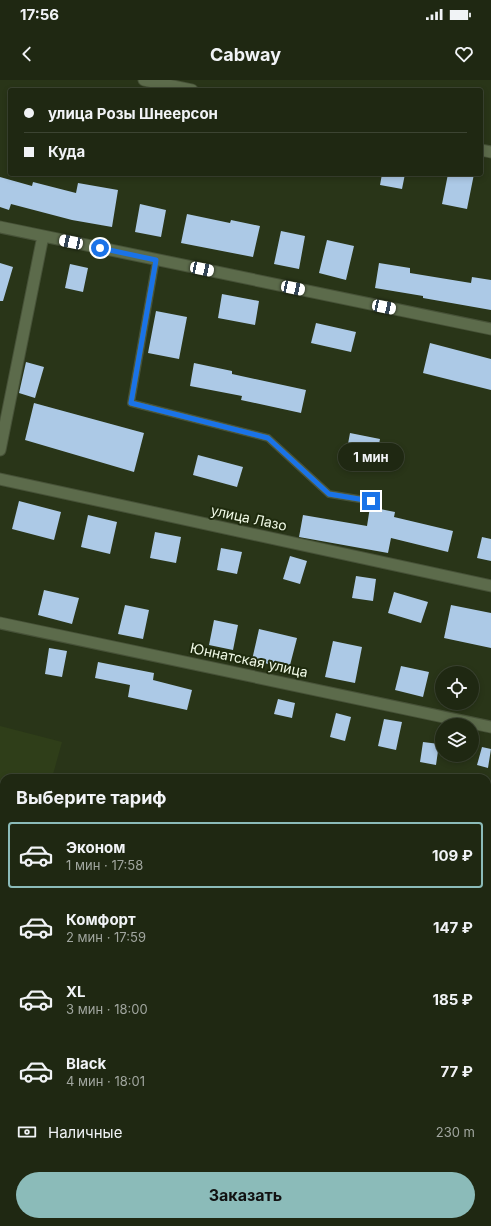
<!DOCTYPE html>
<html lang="ru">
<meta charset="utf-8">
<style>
body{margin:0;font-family:Inter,sans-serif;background:#27301b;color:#f1f3f6;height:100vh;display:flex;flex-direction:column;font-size:15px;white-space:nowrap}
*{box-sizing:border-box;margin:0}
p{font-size:13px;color:#a1a69f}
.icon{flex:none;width:22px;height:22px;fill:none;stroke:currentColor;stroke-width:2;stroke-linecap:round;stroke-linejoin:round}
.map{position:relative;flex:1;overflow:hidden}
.drawer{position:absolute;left:0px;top:694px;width:491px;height:452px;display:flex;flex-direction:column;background:#1f2812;border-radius:12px 12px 0 0;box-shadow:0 2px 6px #0003,0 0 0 1px #3c4432}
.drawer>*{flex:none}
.top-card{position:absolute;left:8px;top:8px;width:475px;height:88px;border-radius:4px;box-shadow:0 2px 6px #0003,0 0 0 1px #3c4432;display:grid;align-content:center;height:88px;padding:0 16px;background:#1f2812}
.fabs{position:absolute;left:435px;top:586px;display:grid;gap:8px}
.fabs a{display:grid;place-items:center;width:44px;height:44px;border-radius:50%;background:#1f2812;box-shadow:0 2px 6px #0003,0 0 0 1px #3c4432;font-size:20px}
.end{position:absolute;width:18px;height:18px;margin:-9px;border:5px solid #1a73e8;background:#fff;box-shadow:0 0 0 2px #fff}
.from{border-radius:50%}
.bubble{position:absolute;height:28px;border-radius:14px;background:#1f2812;box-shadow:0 2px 6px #0003,0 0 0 1px #3c4432;font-size:13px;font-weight:700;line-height:28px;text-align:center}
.car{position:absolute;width:12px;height:24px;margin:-12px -6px;border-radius:5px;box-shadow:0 0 3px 1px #0007;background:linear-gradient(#fff 24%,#345 0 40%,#fff 0 76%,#345 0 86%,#fff 0)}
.top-card b{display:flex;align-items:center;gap:14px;height:38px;font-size:15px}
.top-card b+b{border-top:1px solid #3c4432}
.top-card i{width:10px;height:10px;background:#f1f3f6}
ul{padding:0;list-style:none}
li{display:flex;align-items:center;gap:12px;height:66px;margin:0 8px 6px;padding:0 8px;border:2px solid transparent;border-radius:4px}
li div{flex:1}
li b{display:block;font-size:15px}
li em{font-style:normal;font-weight:700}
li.current{border-color:#8bbbb9}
li>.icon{width:36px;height:36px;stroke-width:1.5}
h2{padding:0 16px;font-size:18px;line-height:48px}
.pay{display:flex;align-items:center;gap:10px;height:44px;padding:0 16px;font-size:15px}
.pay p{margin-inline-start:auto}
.button{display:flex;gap:8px;margin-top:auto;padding:8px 16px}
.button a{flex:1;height:46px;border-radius:24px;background:#8bbbb9;color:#111;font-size:16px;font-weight:700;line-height:46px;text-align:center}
.status{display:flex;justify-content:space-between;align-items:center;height:28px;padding:0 20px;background:#1f2812;direction:ltr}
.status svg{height:11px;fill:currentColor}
header{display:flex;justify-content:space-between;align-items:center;height:52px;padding:0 16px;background:#1f2812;font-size:18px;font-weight:700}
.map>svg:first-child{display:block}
.built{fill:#2f3e19}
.green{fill:#3a5212}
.building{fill:#acc9e6}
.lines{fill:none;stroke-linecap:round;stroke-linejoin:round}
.service-casing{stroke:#475238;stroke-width:8}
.minor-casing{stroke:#475238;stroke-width:13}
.service{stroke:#5c6b4b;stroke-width:5.5}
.minor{stroke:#5c6b4b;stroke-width:11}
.route{stroke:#1a73e8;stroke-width:5}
.labels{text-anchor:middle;stroke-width:4;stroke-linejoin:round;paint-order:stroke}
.street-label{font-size:14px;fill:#f0f9e6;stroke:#1f2b0e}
</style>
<div class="status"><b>17:56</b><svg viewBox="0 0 49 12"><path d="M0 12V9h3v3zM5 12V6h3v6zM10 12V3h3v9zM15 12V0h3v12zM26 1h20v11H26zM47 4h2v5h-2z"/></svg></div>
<header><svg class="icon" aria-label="back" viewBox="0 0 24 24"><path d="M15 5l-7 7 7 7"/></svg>Cabway<svg class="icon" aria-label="heart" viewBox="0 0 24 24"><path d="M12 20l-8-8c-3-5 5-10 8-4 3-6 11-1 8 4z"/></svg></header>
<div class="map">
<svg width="491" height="1146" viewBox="0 0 491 1146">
<rect width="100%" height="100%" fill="#293518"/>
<path class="built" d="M0,646L62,662L52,698H4V862L0,861Z"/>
<path class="green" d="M0,900L4,904V1142H302L301,1146H0Z"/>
<path class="building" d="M382,94H405L402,109L380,105Z
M448,94H474L467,129L442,124Z
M0,97L32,106L33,102L76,113L78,103L118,110L112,147L72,140L11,124L9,130L0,127Z
M140,124L166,130L161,157L135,152Z
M187,134L230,143L231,140L260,146L253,177L181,163Z
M281,151L305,156L299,189L274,184Z
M327,160L354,166L346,200L319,193Z
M0,183L13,187L3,221H0Z
M379,183L410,188V193L471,203L472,197L491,200V230L423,218V216L375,208Z
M70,184L88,188L83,212L65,208Z
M222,214L259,221L255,245L218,238Z
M156,231L187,237L179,279L148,273Z
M316,243L356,252L351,272L311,263Z
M430,263L491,279V310L423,293Z
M26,282L44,287L35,318L19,313Z
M194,283L232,291V294L306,310L301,333L241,320L242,316L190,306Z
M34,323L144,353L134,392L25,360Z
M350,353L380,359L375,386L345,380Z
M198,375L243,387L237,407L193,395Z
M19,421L61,432L54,460L12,449Z
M370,427L395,432L394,437L453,451L448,472L391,458L388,473L299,457L303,435L367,446Z
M88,435L117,442L110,474L81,467Z
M155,452L181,457L176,483L150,478Z
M482,457L491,459V481L477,478Z
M221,468L242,472L237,494L217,490Z
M290,476L307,481L300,504L283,499Z
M356,496L376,499L373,521L352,518Z
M44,510L79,518L72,544L38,535Z
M394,512L428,522L421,543L388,533Z
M125,525L149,530L143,559L118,554Z
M451,525L491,533V568L444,558Z
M214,540L238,545L233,570L209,565Z
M259,549L297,558L289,589L252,580Z
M333,561L362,567L355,603L325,597Z
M49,568L67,571L62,597L45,594Z
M98,582L154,593L153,600L192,610L187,630L128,617L130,605L95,598Z
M401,586L429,592L423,617L395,610Z
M278,619L295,623L292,638L274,634Z
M336,633L351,637L345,661L330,657Z
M384,639L402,642L396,670L378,666Z
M423,662L439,664L436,685L420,682Z
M482,667L491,669L488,688L477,685Z"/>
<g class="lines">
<g class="service-casing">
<path id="service" d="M156,180L131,323L268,358L329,414L371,421"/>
</g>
<g class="minor-casing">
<path id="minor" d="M144,0L192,10
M481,70L491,72
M0,147L491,249
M0,370L43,156
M0,399L491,506
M0,543L491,647
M324,1142V1146"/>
</g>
<use href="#service" class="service"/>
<use href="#minor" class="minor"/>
</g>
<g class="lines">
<path class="route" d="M100,168L156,180L131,323L268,358L329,414L371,421"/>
</g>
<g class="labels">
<g class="street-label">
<text transform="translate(249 438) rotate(12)" y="5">улица Лазо</text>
<text transform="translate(249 580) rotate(12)" y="5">Юннатская улица</text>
</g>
</g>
</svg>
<div class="fabs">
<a><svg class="icon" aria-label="locate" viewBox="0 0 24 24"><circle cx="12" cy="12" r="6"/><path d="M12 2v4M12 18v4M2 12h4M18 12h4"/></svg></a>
<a><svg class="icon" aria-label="layers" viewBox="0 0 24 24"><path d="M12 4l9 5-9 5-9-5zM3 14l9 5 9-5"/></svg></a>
</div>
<i class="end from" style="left:100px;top:168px"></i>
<i class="end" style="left:371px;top:421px"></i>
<div class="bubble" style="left:338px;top:363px;width:66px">1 мин</div>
<i class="car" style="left:71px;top:162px;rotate:282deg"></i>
<i class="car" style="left:202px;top:189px;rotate:102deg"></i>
<i class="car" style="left:293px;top:208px;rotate:102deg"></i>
<i class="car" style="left:384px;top:227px;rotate:102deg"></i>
<div class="top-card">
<b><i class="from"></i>улица Розы Шнеерсон</b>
<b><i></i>Куда</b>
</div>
<section class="drawer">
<h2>Выберите тариф</h2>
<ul>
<li class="current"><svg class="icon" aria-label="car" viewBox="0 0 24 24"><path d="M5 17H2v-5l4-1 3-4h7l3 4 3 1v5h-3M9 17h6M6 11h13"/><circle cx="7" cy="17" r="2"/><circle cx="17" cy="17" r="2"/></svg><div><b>Эконом</b><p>1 мин · 17:58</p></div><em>109 ₽</em></li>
<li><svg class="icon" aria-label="car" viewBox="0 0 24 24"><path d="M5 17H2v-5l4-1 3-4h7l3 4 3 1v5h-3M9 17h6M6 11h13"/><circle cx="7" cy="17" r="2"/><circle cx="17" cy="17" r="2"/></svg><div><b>Комфорт</b><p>2 мин · 17:59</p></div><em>147 ₽</em></li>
<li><svg class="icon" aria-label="car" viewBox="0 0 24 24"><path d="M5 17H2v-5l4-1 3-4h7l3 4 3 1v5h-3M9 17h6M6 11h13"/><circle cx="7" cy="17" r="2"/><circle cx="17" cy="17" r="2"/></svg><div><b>XL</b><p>3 мин · 18:00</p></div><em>185 ₽</em></li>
<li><svg class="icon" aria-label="car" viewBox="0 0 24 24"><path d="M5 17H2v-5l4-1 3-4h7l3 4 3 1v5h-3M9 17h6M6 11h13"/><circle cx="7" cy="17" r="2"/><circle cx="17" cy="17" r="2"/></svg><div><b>Black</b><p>4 мин · 18:01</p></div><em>77 ₽</em></li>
</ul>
<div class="pay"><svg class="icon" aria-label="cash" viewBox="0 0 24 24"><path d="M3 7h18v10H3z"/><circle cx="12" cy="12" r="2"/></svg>Наличные<p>230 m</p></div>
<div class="button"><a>Заказать</a></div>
</section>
</div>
